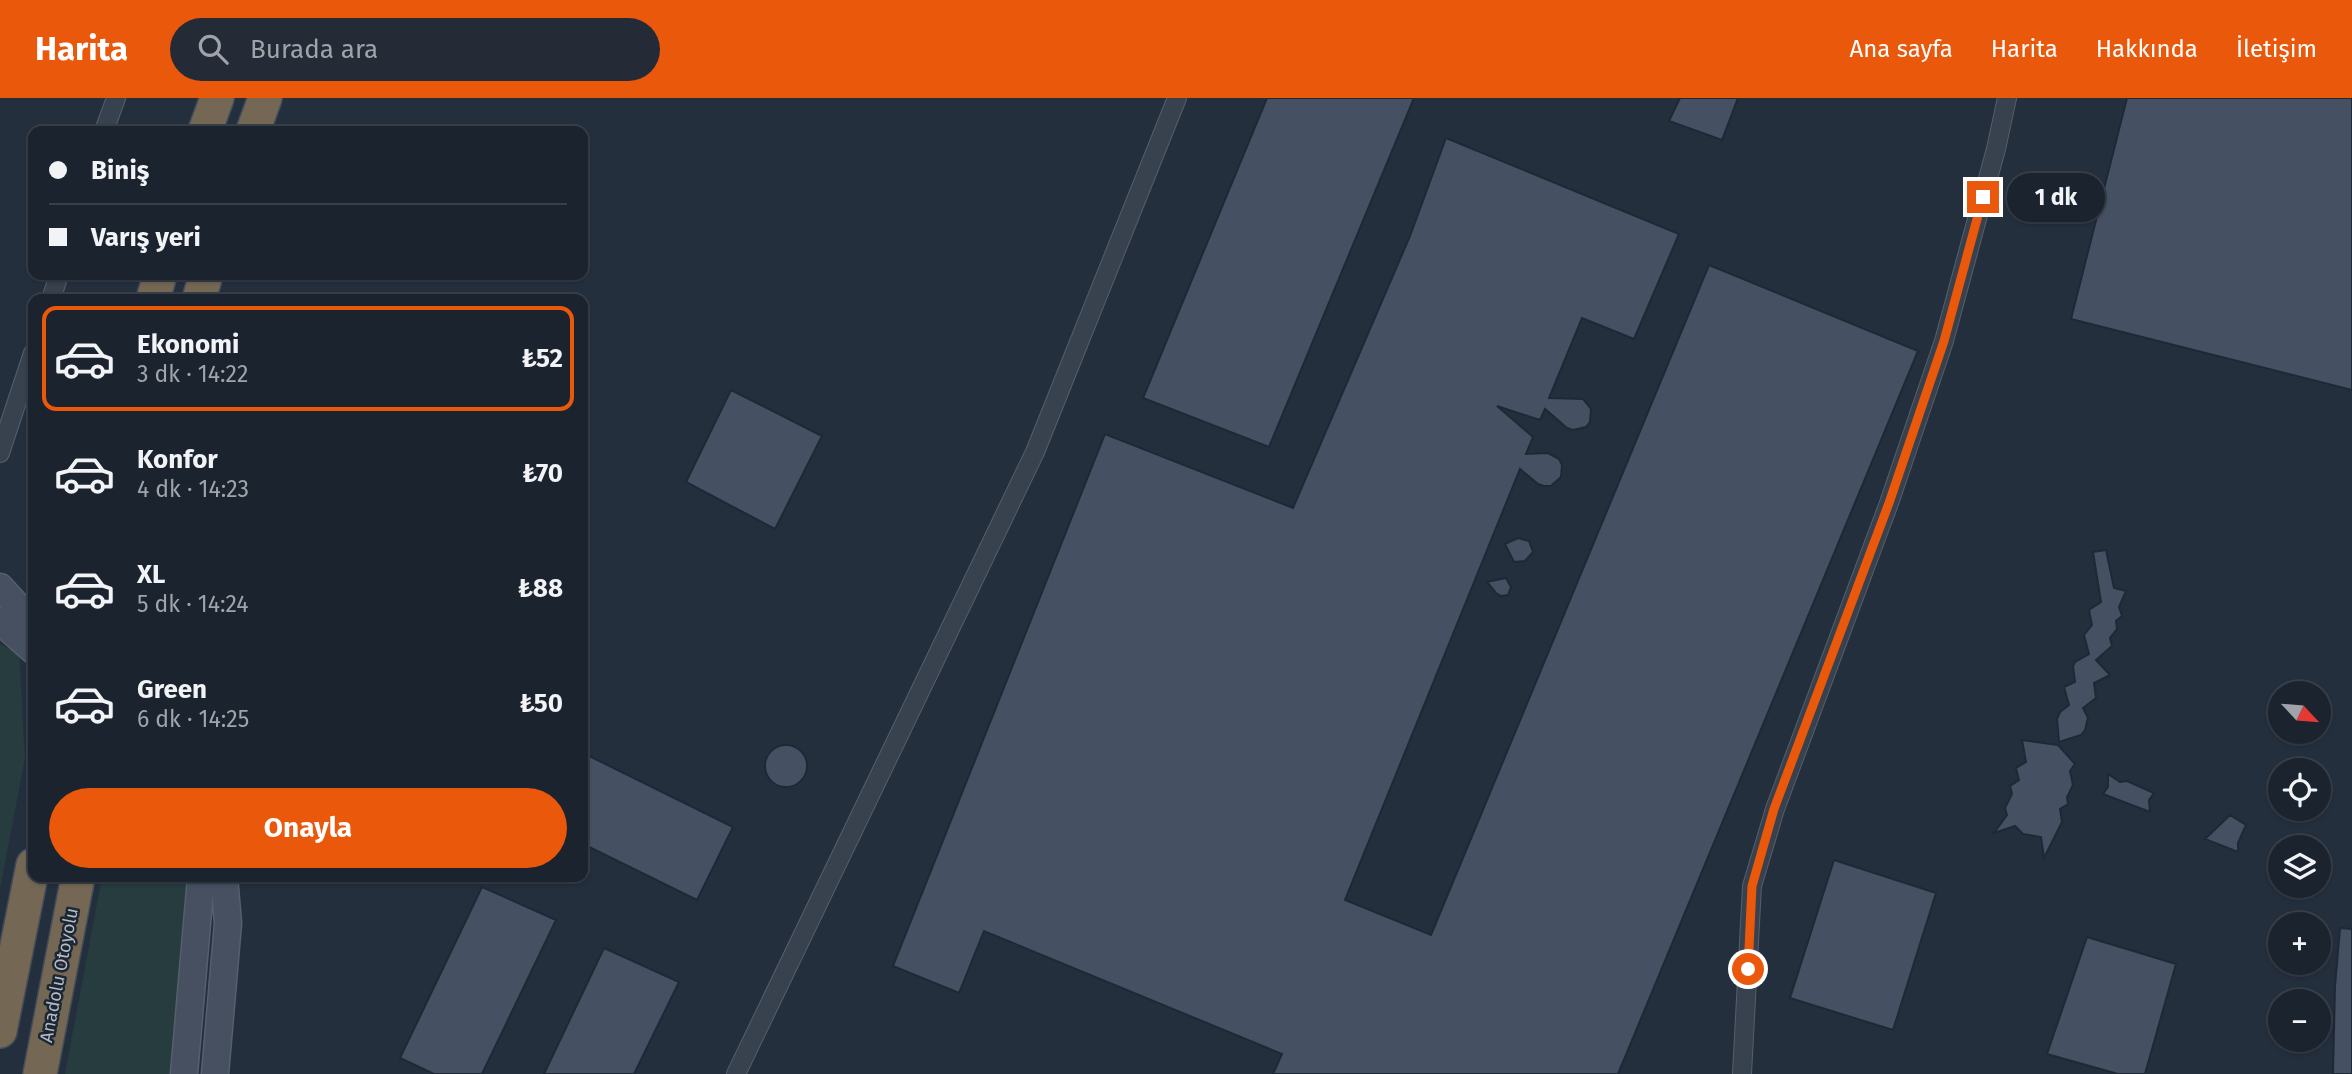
<!DOCTYPE html>
<html lang="tr">
<meta charset="utf-8">
<style>
body{margin:0;font-family:"Fira Sans",sans-serif;background:#242b36;color:#f1f3f6;height:100vh;display:flex;flex-direction:column;font-size:26px;white-space:nowrap}
*{box-sizing:border-box;margin:0}
p{font-size:23px;color:#a0a4aa}
.icon{flex:none;width:38px;height:38px;fill:none;stroke:currentColor;stroke-width:2;stroke-linecap:round;stroke-linejoin:round}
.map{position:relative;flex:1;overflow:hidden}
.panel{position:absolute;left:28px;top:196px;width:560px;height:588px;display:flex;flex-direction:column;background:#1b232e;border-radius:14px;box-shadow:0 2px 5px #0004,0 0 0 2px #39404a}
.panel>*{flex:none}
.guide{position:absolute;left:28px;top:28px;width:560px;height:154px;border-radius:14px;box-shadow:0 2px 5px #0004,0 0 0 2px #39404a;display:grid;align-content:center;height:154px;padding:0 21px;background:#1b232e}
.needle{width:46px;rotate:116deg}
.fabs{position:absolute;left:2268px;top:583px;display:grid;gap:14px}
.fabs a{display:grid;place-items:center;width:63px;height:63px;border-radius:50%;background:#1b232e;box-shadow:0 2px 5px #0004,0 0 0 2px #39404a;font-size:35px}
.end{position:absolute;width:32px;height:32px;margin:-16px;border:9px solid #ea580c;background:#fff;box-shadow:0 0 0 4px #fff}
.from{border-radius:50%}
.bubble{position:absolute;height:49px;border-radius:24px;background:#1b232e;box-shadow:0 2px 5px #0004,0 0 0 2px #39404a;font-size:23px;font-weight:700;line-height:49px;text-align:center}
.guide b{display:flex;align-items:center;gap:24px;height:66px;font-size:26px}
.guide b+b{border-top:2px solid #39404a}
.guide i{width:18px;height:18px;background:#f1f3f6}
ul{padding:12px 0 0;list-style:none}
li{display:flex;align-items:center;gap:21px;height:105px;margin:0 14px 10px;padding:0 7px;border:4px solid transparent;border-radius:14px}
li div{flex:1}
li b{display:block;font-size:26px}
li em{font-style:normal;font-weight:700}
li.current{border-color:#ea580c}
li>.icon{width:63px;height:63px;stroke-width:1.5}
.button{display:flex;gap:14px;margin-top:auto;padding:14px 21px}
.button a{flex:1;height:80px;border-radius:42px;background:#ea580c;color:#fff;font-size:28px;font-weight:700;line-height:80px;text-align:center}
header{display:flex;align-items:center;gap:42px;box-sizing:border-box;height:98px;padding:0 35px;background:#ea580c;color:#fff}
header strong{font-size:33px}
nav{display:flex;gap:38px;margin-inline-start:auto;font-size:24px}
.search{width:490px;height:63px;background:#242b36;display:flex;align-items:center;gap:18px;box-sizing:border-box;padding:0 24px;border-radius:38px;color:#a0a4aa;font-size:26px}
.map>svg:first-child{display:block}
.green{fill:#263c3f}
.building{fill:#455162;stroke:#1f2835;stroke-width:2}
.lines{fill:none;stroke-linecap:round;stroke-linejoin:round}
.street-casing{stroke:#565f6c;stroke-width:20}
.secondary-casing{stroke:#565f6c;stroke-width:29}
.highway-casing{stroke:#434c59;stroke-width:36}
.street{stroke:#38414e;stroke-width:18}
.secondary{stroke:#465061;stroke-width:26}
.highway{stroke:#746855;stroke-width:33}
.route{stroke:#ea580c;stroke-width:9}
.labels{text-anchor:middle;stroke-width:5;stroke-linejoin:round;paint-order:stroke}
.street-label{font-size:18px;fill:#b4bcc9;stroke:#1d2633}
</style>
<header>
<strong>Harita</strong>
<div class="search"><svg class="icon" aria-label="search" viewBox="0 0 24 24"><circle cx="10" cy="10" r="6"/><path d="M15 15l6 6"/></svg>Burada ara</div>
<nav><a>Ana sayfa</a><a>Harita</a><a>Hakkında</a><a>İletişim</a></nav>
</header>
<div class="map">
<svg width="2352" height="976" viewBox="0 0 2352 976">
<rect width="100%" height="100%" fill="#242f3e"/>
<path class="green" d="M0,546L19,555L25,660L0,791Z
M102,779H186L171,976H65Z"/>
<path class="building" d="M1267,0H1414L1269,349L1143,300Z
M1680,0H1738L1722,42L1669,23Z
M2127,0H2352V292L2071,221Z
M1446,40L1679,136L1634,241L1582,220L1549,300L1583,301L1591,311L1590,324L1586,329L1573,332L1567,330L1545,311L1540,322L1497,308L1533,339L1526,356L1548,355L1559,361L1562,367L1561,379L1551,388H1544L1538,386L1520,371L1345,802L1431,837L1709,167L1918,253L1618,976H1273L1282,956L984,833L959,895L893,868L1105,336L1293,410L1410,138Z
M731,292L822,338L775,431L686,384Z
M1518,440L1529,443L1533,454L1525,463L1514,464L1505,446Z
M2106,452L2114,490L2126,493L2119,509L2122,518L2116,523L2117,531L2110,540L2112,548L2096,562L2110,577L2094,585L2096,600L2083,610L2088,620L2085,632L2081,637L2059,644L2057,621L2060,614L2069,607L2064,589L2075,584L2073,568L2075,564L2089,556L2084,537L2092,527L2089,512L2101,504L2093,454Z
M1506,480L1511,489L1508,497L1501,498L1496,495L1487,484Z
M2022,642L2058,647L2075,666L2070,673L2073,687L2067,699L2068,706L2060,711L2062,724L2044,760L2041,739L2023,736L2015,728L1994,735L2007,717L2005,710L2012,696L2010,688L2019,682L2016,670L2026,664Z
M765 668a21 21 0 1 1 42 0a21 21 0 1 1-42 0Z
M583,655L733,729L697,802L583,746Z
M2108,676L2120,684L2127,683L2154,695L2149,702L2150,714L2103,696L2108,689Z
M2230,717L2246,727L2238,745V754L2205,741Z
M1834,762L1936,795L1893,932L1790,900Z
M482,789L556,822L482,976H434L400,960Z
M2340,830L2352,831V976H2333L2335,888Z
M2087,839L2176,866L2145,976H2118L2047,956Z
M604,850L679,884L634,976H544Z"/>
<g class="lines">
<g class="street-casing">
<path id="street" d="M104,33L116,0
M51,201L59,177
M0,355L33,255
M736,976L1035,354L1177,0
M1742,976L1752,788L1775,711L1889,405L1944,243L1996,51L2007,0"/>
</g>
<g class="secondary-casing">
<path id="secondary" d="M0,489L33,525
M0,523L33,552
M184,976L201,779
M215,976L228,825L224,779"/>
</g>
<g class="highway-casing">
<path id="highway" d="M205,33L217,0
M253,33L265,0
M153,201L160,177
M199,201L206,177
M0,933L33,767
M40,976L78,779"/>
</g>
<use href="#street" class="street"/>
<use href="#secondary" class="secondary"/>
<use href="#highway" class="highway"/>
</g>
<g class="lines">
<path class="route" d="M1748,871L1752,788L1774,711L1889,405L1944,243L1983,99"/>
</g>
<g class="labels">
<g class="street-label">
<text transform="translate(59 877) rotate(-79)" y="6">Anadolu Otoyolu</text>
</g>
</g>
</svg>
<div class="fabs">
<a><svg class="needle" viewBox="-14 -14 28 28"><path d="M0-13l5 13h-10z" fill="#e53935"/><path d="M0 13l5-13h-10z" fill="#a0a4aa"/></svg></a>
<a><svg class="icon" aria-label="locate" viewBox="0 0 24 24"><circle cx="12" cy="12" r="6"/><path d="M12 2v4M12 18v4M2 12h4M18 12h4"/></svg></a>
<a><svg class="icon" aria-label="layers" viewBox="0 0 24 24"><path d="M12 4l9 5-9 5-9-5zM3 14l9 5 9-5"/></svg></a>
<a>+</a>
<a>−</a>
</div>
<i class="end from" style="left:1748px;top:871px"></i>
<i class="end" style="left:1983px;top:99px"></i>
<div class="bubble" style="left:2007px;top:75px;width:98px">1 dk</div>
<div class="guide">
<b><i class="from"></i>Biniş</b>
<b><i></i>Varış yeri</b>
</div>
<section class="panel">
<ul>
<li class="current"><svg class="icon" aria-label="car" viewBox="0 0 24 24"><path d="M5 17H2v-5l4-1 3-4h7l3 4 3 1v5h-3M9 17h6M6 11h13"/><circle cx="7" cy="17" r="2"/><circle cx="17" cy="17" r="2"/></svg><div><b>Ekonomi</b><p>3 dk · 14:22</p></div><em>₺52</em></li>
<li><svg class="icon" aria-label="car" viewBox="0 0 24 24"><path d="M5 17H2v-5l4-1 3-4h7l3 4 3 1v5h-3M9 17h6M6 11h13"/><circle cx="7" cy="17" r="2"/><circle cx="17" cy="17" r="2"/></svg><div><b>Konfor</b><p>4 dk · 14:23</p></div><em>₺70</em></li>
<li><svg class="icon" aria-label="car" viewBox="0 0 24 24"><path d="M5 17H2v-5l4-1 3-4h7l3 4 3 1v5h-3M9 17h6M6 11h13"/><circle cx="7" cy="17" r="2"/><circle cx="17" cy="17" r="2"/></svg><div><b>XL</b><p>5 dk · 14:24</p></div><em>₺88</em></li>
<li><svg class="icon" aria-label="car" viewBox="0 0 24 24"><path d="M5 17H2v-5l4-1 3-4h7l3 4 3 1v5h-3M9 17h6M6 11h13"/><circle cx="7" cy="17" r="2"/><circle cx="17" cy="17" r="2"/></svg><div><b>Green</b><p>6 dk · 14:25</p></div><em>₺50</em></li>
</ul>
<div class="button"><a>Onayla</a></div>
</section>
</div>
